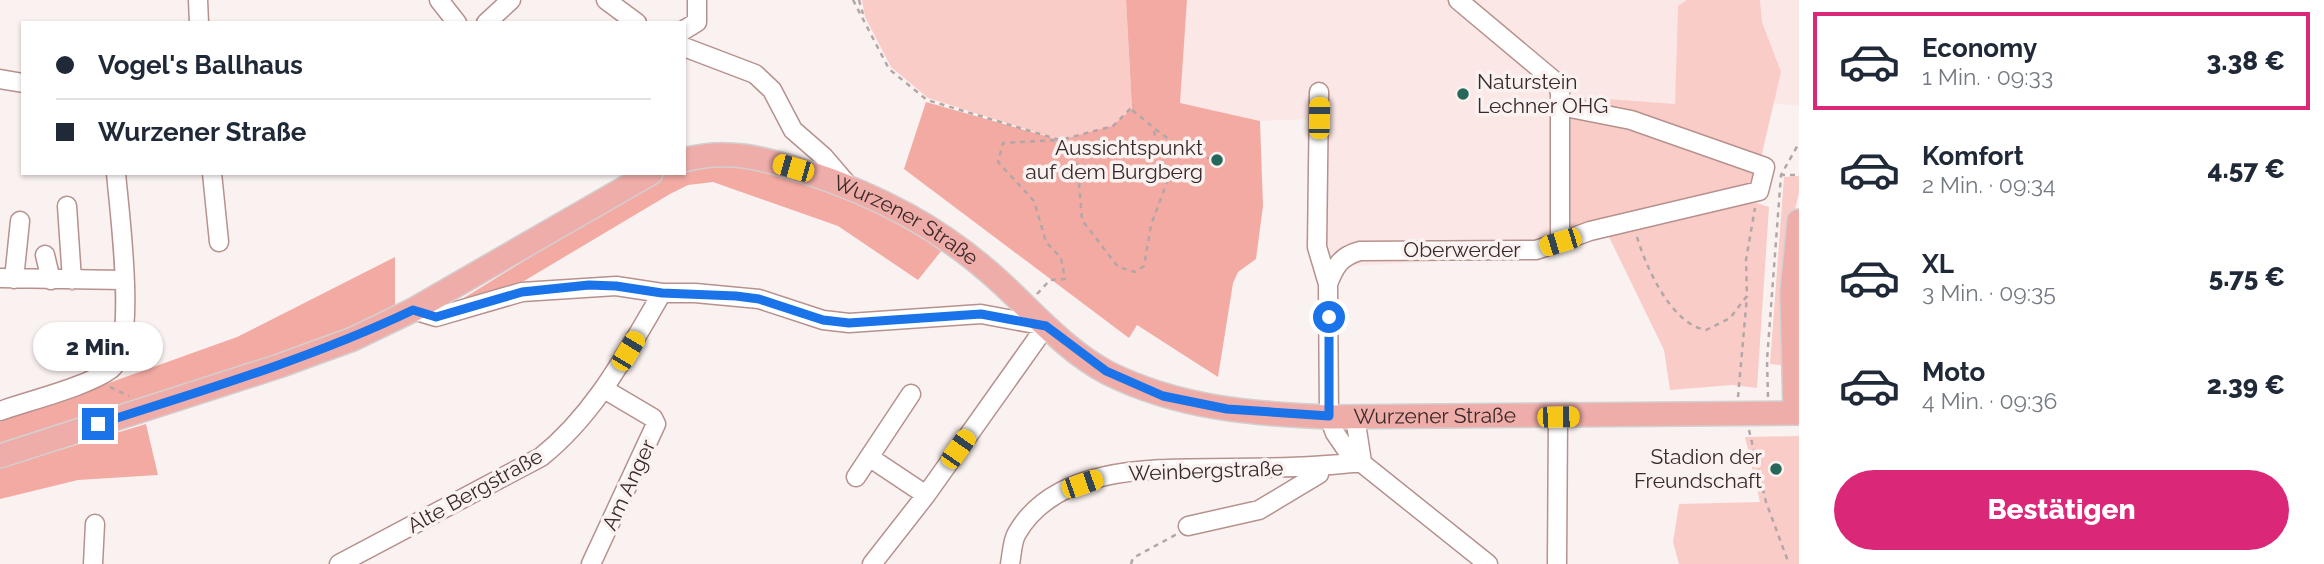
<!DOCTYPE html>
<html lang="de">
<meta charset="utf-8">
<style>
body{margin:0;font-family:Raleway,sans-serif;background:#f6f6f7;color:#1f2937;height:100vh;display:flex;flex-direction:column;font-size:26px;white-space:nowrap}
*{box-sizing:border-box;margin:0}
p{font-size:23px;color:#747a83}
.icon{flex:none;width:38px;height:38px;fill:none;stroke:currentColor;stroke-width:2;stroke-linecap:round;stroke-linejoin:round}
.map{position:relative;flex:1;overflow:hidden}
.panel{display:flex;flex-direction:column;background:#fff;width:525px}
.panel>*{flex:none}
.hud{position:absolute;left:21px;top:21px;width:665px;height:154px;border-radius:0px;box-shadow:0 2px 5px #0004;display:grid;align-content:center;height:154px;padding:0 35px;background:#fff}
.end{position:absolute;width:32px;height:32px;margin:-16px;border:9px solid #1a73e8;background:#fff;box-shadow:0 0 0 4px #fff}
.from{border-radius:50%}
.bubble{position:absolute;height:49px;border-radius:24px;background:#fff;box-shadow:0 2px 5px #0004;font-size:23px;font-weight:800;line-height:49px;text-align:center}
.car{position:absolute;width:21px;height:42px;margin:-21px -10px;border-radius:9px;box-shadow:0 0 5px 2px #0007;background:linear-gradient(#f5c518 24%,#345 0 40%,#f5c518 0 76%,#345 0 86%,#f5c518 0)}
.hud b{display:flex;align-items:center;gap:24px;height:66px;font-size:26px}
.hud b+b{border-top:2px solid #e0e1e3}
.hud i{width:18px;height:18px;background:#1f2937}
ul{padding:12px 0 0;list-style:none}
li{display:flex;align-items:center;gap:21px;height:98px;margin:0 14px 10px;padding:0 21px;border:4px solid transparent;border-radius:0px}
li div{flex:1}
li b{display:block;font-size:26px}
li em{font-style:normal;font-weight:800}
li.current{border-color:#db2777}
li>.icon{width:63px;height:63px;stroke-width:1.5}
.action{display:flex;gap:14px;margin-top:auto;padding:14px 35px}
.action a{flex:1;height:80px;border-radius:42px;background:#db2777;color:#fff;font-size:28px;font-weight:800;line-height:80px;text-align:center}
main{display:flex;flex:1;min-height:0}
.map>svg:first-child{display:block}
.built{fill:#fbe7e5}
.green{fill:#f9ccc8}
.forest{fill:#f2aaa3}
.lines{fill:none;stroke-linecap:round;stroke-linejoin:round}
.minor-casing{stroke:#b6918d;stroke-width:21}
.major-casing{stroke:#d3d0d0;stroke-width:26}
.path{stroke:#b2a7a6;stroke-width:2.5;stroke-dasharray:5 5;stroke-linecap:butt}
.minor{stroke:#fff;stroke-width:18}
.major{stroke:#efadaa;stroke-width:23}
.route{stroke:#1a73e8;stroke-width:9}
.poi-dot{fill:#256758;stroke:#faf2f1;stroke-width:2.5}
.labels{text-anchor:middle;stroke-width:7;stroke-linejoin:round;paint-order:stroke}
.poi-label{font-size:21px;fill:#392a29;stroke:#faf2f1;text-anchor:end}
.street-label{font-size:21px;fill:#392a29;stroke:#faf2f1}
</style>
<main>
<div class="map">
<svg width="1799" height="564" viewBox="0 0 1799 564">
<rect width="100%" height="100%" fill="#faf2f1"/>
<path class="built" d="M1187,0H1687L1678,6L1675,104L1569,228L1575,247L1554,255L1352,266L1312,264V119L1260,121L1180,103Z
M1760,0H1799V106L1773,103L1781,72L1762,22Z"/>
<path class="green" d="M862,0H1126L1132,110L1113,126L1060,140L928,98L891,67L865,17Z
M1687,0H1760L1762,22L1781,72L1751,201L1769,207L1757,388L1732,385L1670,390L1664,350L1608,235L1575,247L1569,228L1567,96L1675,104L1678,6Z
M1799,176V193L1789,233L1784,362L1781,365L1770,364L1784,177Z
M1799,436V564H1679L1673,542L1679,504L1760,502L1745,437Z"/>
<path class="forest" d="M1126,0H1187L1180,103L1260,121L1263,206L1256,259L1238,272L1233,283L1218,377L1137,325L1129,338L904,169L926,102L1060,140L1112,126L1132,109Z
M733,162C806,182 883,200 942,250L918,280L838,226L713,182L688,185L670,194L524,281L454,304L659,178L669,173H684V167Z
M395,257V308L349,331L0,446V422L237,337Z
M146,424L158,475L78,480L0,499V468Z"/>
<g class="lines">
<g class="minor-casing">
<path id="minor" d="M198,0L199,23
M439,0L457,23
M606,0L637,23
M1458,0L1557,83L1560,93V242L1536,250L1360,251C1341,256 1335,266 1328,284L1329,417L1335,433L1348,452L1488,564
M486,23L511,0
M684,30L697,22V0
M684,47L755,74L772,90L793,130L824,157L848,185
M0,79L23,83
M1319,92L1317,247L1328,284
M1560,106L1631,120L1765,167L1759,191L1590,231L1560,242
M212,173L219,242
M67,206L72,280
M45,255L51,280
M0,278L124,280
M14,279L20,221
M413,310L436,317L522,292L616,286L662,293H695L759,299L823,320L849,323L981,314L1046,326L926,495L872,564
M0,411C28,401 89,386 111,369C138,347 119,210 116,173
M1355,417L1362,462
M869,457L926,495
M856,477L911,394
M1188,526L1259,510L1319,474L1320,467
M93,564L95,524
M339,564L541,457C596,413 627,352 662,293
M591,564L656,424L653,418L604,389
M1010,564C1012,554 1012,541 1017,533C1058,462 1164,469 1233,468C1276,468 1319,467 1362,462
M1557,564L1558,417"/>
</g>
<g class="major-casing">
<g id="major">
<path id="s1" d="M684,160C726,148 763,158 803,171C878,195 941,228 999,281C1034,313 1066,351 1108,373C1178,408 1253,414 1329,417L1799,413"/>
<path d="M1795,413L1792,292L1799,221"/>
<path d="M0,456L279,366L353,339L413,310L651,173"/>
</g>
</g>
<path class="path" d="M853,0L889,69L927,100L1060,140L1113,126L1134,105
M859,0L863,14
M1132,110C1160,132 1181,154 1217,160
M1780,175H1799
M1637,237C1646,267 1671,324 1706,330L1730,318L1747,296L1746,260L1755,208
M1037,294L1050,280L1065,279L1061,258L1046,242L1034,201L998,162L1003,143L1060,140L1077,158L1082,220L1118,267L1135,272L1144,266L1151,225L1167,182L1153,127
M110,387L129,396
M1738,397L1747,296
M1768,397L1767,360L1781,175L1799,143
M1749,430L1766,502L1789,564
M1131,564L1133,558L1177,534"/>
<use href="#minor" class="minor"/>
<use href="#major" class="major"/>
</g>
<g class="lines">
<path class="route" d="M98,424C205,390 312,358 413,310L436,317L522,292L589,285L616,286L662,293L736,296L759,299L823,320L849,323L981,314L1046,326L1106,371L1163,396L1227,409L1329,416V317"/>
</g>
<g class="poi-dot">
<circle cx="1463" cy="94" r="7"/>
<circle cx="1217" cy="160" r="7"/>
<circle cx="1776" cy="469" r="7"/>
</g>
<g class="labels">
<g class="poi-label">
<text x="1477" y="89" text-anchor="start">Naturstein<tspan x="1477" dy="24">Lechner OHG</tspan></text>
<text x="1203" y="155">Aussichtspunkt<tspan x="1203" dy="24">auf dem Burgberg</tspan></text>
<text x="1762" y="464">Stadion der<tspan x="1762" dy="24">Freundschaft</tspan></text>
</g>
<g class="street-label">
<text dy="7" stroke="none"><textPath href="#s1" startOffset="236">Wurzener Straße</textPath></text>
<text x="1462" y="257">Oberwerder</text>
<text dy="7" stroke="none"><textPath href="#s1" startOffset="824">Wurzener Straße</textPath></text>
<text transform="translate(1206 471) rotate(-2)" y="7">Weinbergstraße</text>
<text transform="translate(629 485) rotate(-65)" y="7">Am Anger</text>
<text transform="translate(475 491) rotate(-29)" y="7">Alte Bergstraße</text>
</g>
</g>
</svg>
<i class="end from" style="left:1329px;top:317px"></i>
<i class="end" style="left:98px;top:424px"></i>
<div class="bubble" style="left:33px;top:322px;width:130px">2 Min.</div>
<i class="car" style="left:1319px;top:118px;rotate:1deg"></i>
<i class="car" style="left:793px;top:168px;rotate:286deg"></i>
<i class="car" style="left:1560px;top:242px;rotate:253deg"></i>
<i class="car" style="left:628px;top:351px;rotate:31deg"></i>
<i class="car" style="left:1558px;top:417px;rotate:89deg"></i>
<i class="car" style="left:958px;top:449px;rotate:35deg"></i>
<i class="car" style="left:1082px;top:484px;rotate:71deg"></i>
<div class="hud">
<b><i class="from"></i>Vogel's Ballhaus</b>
<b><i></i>Wurzener Straße</b>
</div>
</div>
<section class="panel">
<ul>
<li class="current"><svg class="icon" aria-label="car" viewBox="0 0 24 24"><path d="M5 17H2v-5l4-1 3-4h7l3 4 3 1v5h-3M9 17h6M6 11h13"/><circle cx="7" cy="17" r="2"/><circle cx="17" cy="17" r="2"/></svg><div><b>Economy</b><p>1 Min. · 09:33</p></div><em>3.38 €</em></li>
<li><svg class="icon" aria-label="car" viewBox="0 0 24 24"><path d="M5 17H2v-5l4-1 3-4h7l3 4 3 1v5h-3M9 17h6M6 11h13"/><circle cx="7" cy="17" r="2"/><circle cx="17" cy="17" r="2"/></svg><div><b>Komfort</b><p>2 Min. · 09:34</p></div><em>4.57 €</em></li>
<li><svg class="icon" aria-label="car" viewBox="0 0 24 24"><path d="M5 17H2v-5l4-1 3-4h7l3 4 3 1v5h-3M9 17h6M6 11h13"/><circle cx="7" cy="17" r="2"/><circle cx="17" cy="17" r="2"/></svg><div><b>XL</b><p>3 Min. · 09:35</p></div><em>5.75 €</em></li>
<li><svg class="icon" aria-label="car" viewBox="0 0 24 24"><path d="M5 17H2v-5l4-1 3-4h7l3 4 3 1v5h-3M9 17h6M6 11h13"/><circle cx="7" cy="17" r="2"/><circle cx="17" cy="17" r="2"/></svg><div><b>Moto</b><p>4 Min. · 09:36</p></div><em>2.39 €</em></li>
</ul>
<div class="action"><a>Bestätigen</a></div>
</section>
</main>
